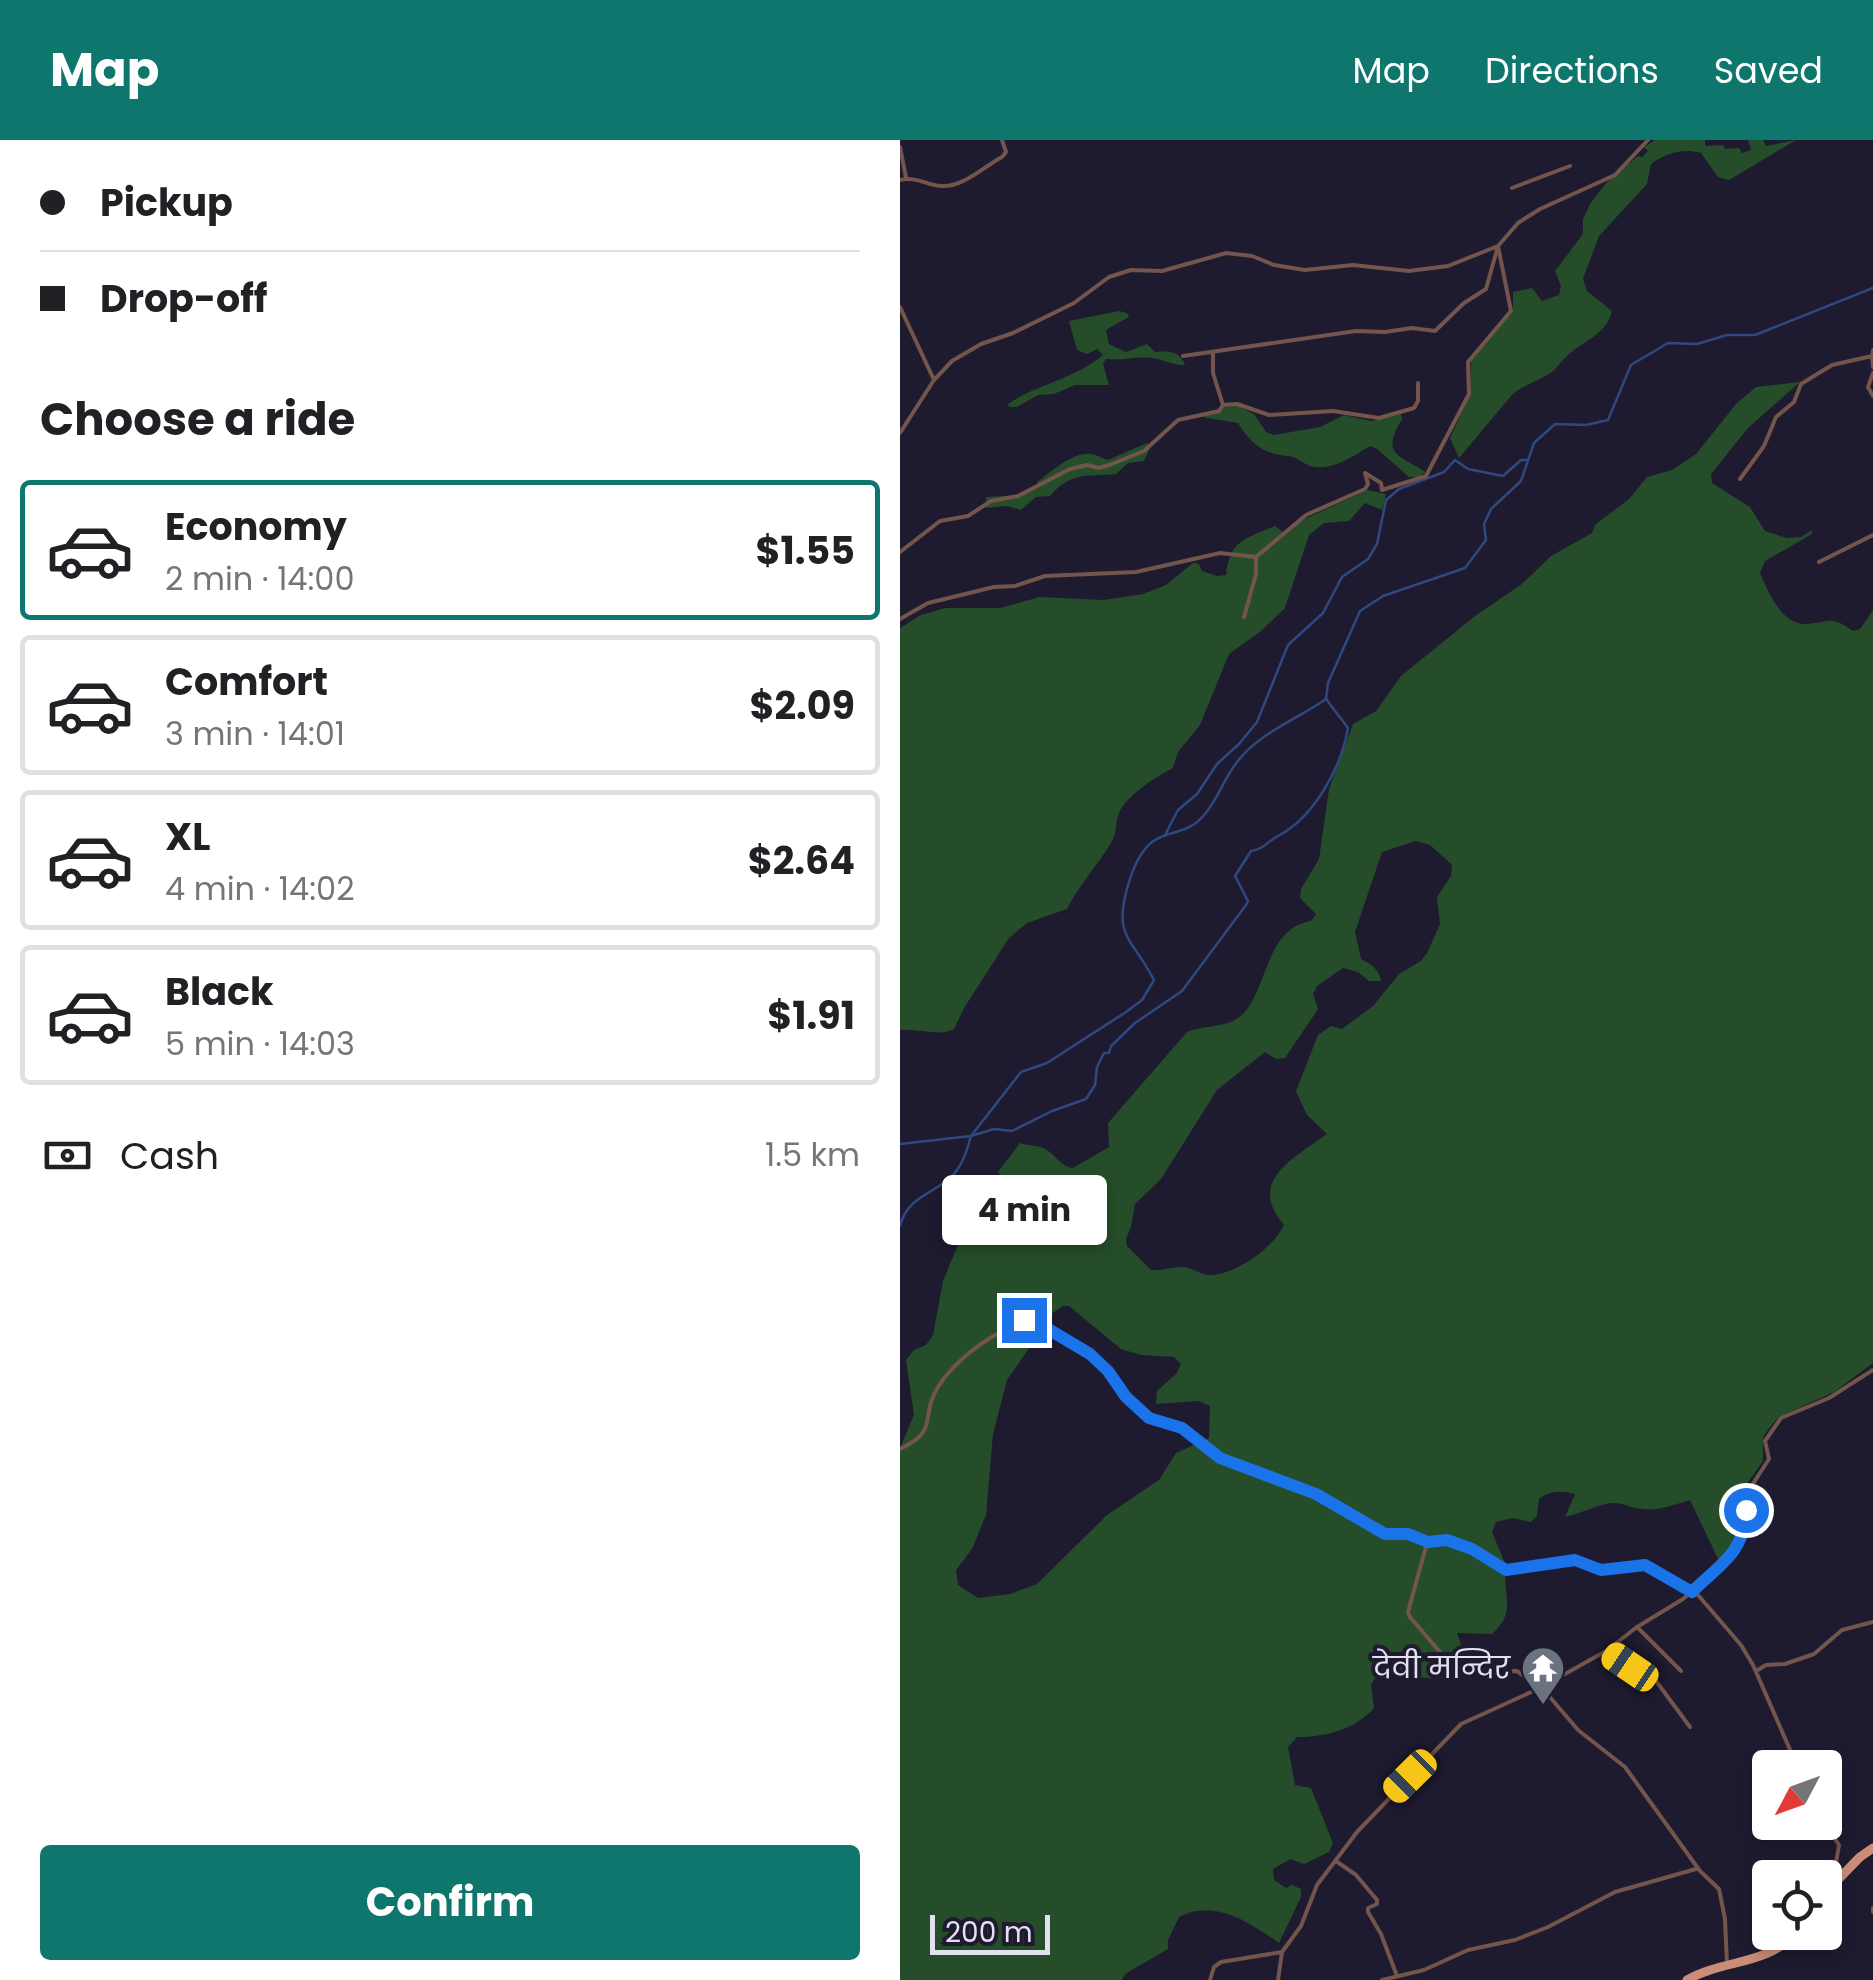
<!DOCTYPE html>
<meta charset="utf-8">
<style>
body{margin:0;font-family:Poppins,"Noto Sans Devanagari",sans-serif;background:#f2f2f2;color:#202124;height:100vh;display:flex;flex-direction:column;font-size:38px;white-space:nowrap}
*{box-sizing:border-box;margin:0}
p{font-size:32px;color:#757577}
.icon{flex:none;width:55px;height:55px;fill:none;stroke:currentColor;stroke-width:2;stroke-linecap:round;stroke-linejoin:round}
.map{position:relative;flex:1;overflow:hidden}
.panel{display:flex;flex-direction:column;background:#fff;width:900px}
.panel>*{flex:none}
.top-card{display:grid;align-content:center;height:220px;padding:0 40px;background:#fff}
.needle{width:65px;rotate:229deg}
.buttons{position:absolute;left:852px;top:1610px;display:grid;gap:20px}
.buttons a{display:grid;place-items:center;width:90px;height:90px;border-radius:10px;background:#fff;box-shadow:0 5px 15px #0003;font-size:50px}
.scale{position:absolute;left:30px;bottom:25px;width:120px;box-sizing:border-box;padding-left:10px;border:5px solid #e2e1f0;border-top:0;font-size:28px;line-height:35px;white-space:nowrap;color:#e2e1f0;-webkit-text-stroke:8px #1e1a30;paint-order:stroke}
.end{position:absolute;width:45px;height:45px;margin:-22px;border:12px solid #1a73e8;background:#fff;box-shadow:0 0 0 5px #fff}
.from{border-radius:50%}
.bubble{position:absolute;height:70px;border-radius:10px;background:#fff;box-shadow:0 5px 15px #0003;font-size:32px;font-weight:700;line-height:70px;text-align:center}
.car{position:absolute;width:30px;height:60px;margin:-30px -15px;border-radius:12px;box-shadow:0 0 8px 2px #0007;background:linear-gradient(#f5c518 24%,#345 0 40%,#f5c518 0 76%,#345 0 86%,#f5c518 0)}
.top-card b{display:flex;align-items:center;gap:35px;height:95px;font-size:38px}
.top-card b+b{border-top:2px solid #e0e0e0}
.top-card i{width:25px;height:25px;background:#202124}
ul{padding:0;list-style:none}
li{display:flex;align-items:center;gap:30px;height:140px;margin:0 20px 15px;padding:0 20px;border:5px solid #e0e0e0;border-radius:10px}
li div{flex:1}
li b{display:block;font-size:38px}
li em{font-style:normal;font-weight:700}
li.active{border-color:#0f766e}
li>.icon{width:90px;height:90px;stroke-width:1.5}
h2{padding:0 40px;font-size:45px;line-height:120px}
.pay{display:flex;align-items:center;gap:25px;height:110px;padding:0 40px;font-size:38px}
.pay p{margin-inline-start:auto}
.primary-button{display:flex;gap:20px;margin-top:auto;padding:20px 40px}
.primary-button a{flex:1;height:115px;border-radius:10px;background:#0f766e;color:#fff;font-size:40px;font-weight:700;line-height:115px;text-align:center}
header{display:flex;align-items:center;gap:60px;box-sizing:border-box;height:140px;padding:0 50px;background:#0f766e;color:#fff}
header strong{font-size:48px}
nav{display:flex;gap:55px;margin-inline-start:auto;font-size:35px}
main{display:flex;flex:1;min-height:0}
.map>svg:first-child{display:block}
.green{fill:#254d29;fill-rule:evenodd}
.lines{fill:none;stroke-linecap:round;stroke-linejoin:round}
.stream{stroke:#2f4980;stroke-width:2.5}
.minor{stroke:#73554b;stroke-width:4}
.primary{stroke:#cb8d77;stroke-width:9}
.route{stroke:#1a73e8;stroke-width:12}
.labels{text-anchor:middle;stroke-width:8;stroke-linejoin:round;paint-order:stroke}
.poi-label{font-size:30px;fill:#e2e1f0;stroke:#1e1a30;text-anchor:end}
</style>
<header>
<strong>Map</strong>
<nav><a>Map</a><a>Directions</a><a>Saved</a></nav>
</header>
<main>
<section class="panel">
<div class="top-card">
<b><i class="from"></i>Pickup</b>
<b><i></i>Drop-off</b>
</div>
<h2>Choose a ride</h2>
<ul>
<li class="active"><svg class="icon" aria-label="car" viewBox="0 0 24 24"><path d="M5 17H2v-5l4-1 3-4h7l3 4 3 1v5h-3M9 17h6M6 11h13"/><circle cx="7" cy="17" r="2"/><circle cx="17" cy="17" r="2"/></svg><div><b>Economy</b><p>2 min · 14:00</p></div><em>$1.55</em></li>
<li><svg class="icon" aria-label="car" viewBox="0 0 24 24"><path d="M5 17H2v-5l4-1 3-4h7l3 4 3 1v5h-3M9 17h6M6 11h13"/><circle cx="7" cy="17" r="2"/><circle cx="17" cy="17" r="2"/></svg><div><b>Comfort</b><p>3 min · 14:01</p></div><em>$2.09</em></li>
<li><svg class="icon" aria-label="car" viewBox="0 0 24 24"><path d="M5 17H2v-5l4-1 3-4h7l3 4 3 1v5h-3M9 17h6M6 11h13"/><circle cx="7" cy="17" r="2"/><circle cx="17" cy="17" r="2"/></svg><div><b>XL</b><p>4 min · 14:02</p></div><em>$2.64</em></li>
<li><svg class="icon" aria-label="car" viewBox="0 0 24 24"><path d="M5 17H2v-5l4-1 3-4h7l3 4 3 1v5h-3M9 17h6M6 11h13"/><circle cx="7" cy="17" r="2"/><circle cx="17" cy="17" r="2"/></svg><div><b>Black</b><p>5 min · 14:03</p></div><em>$1.91</em></li>
</ul>
<div class="pay"><svg class="icon" aria-label="cash" viewBox="0 0 24 24"><path d="M3 7h18v10H3z"/><circle cx="12" cy="12" r="2"/></svg>Cash<p>1.5 km</p></div>
<div class="primary-button"><a>Confirm</a></div>
</section>
<div class="map">
<svg width="973" height="1840" viewBox="0 0 973 1840">
<rect width="100%" height="100%" fill="#1e1a30"/>
<path class="green" d="M755,0H805V6L823,5L825,9L839,8L842,13L851,10L848,0H863L866,6L896,0L829,40L818,37L801,13C781,8 767,13 751,24L747,44L699,96L683,139L687,151L712,171C706,196 683,200 666,217C660,222 656,230 649,234C636,242 623,245 612,255L559,318L550,298L570,255L571,222L574,215L613,172V152L632,148L642,161L659,155L661,146L655,131L683,94V79L690,64L707,42L738,16L742,17L748,11L744,7Z
M219,171L227,173L229,177L206,190L209,204L226,212L247,204L255,212C269,211 280,211 285,225C273,226 264,219 251,218C236,216 222,221 206,219L203,224L209,245H175L154,254L138,255L117,267H109L108,264C137,244 175,239 203,215L197,209L187,214L177,210L169,181Z
M900,242L848,288L811,334L812,343L850,367L865,391L887,398L901,397L912,390V394L865,421L860,433C868,451 882,486 907,484C931,482 931,475 953,491L960,489L973,470V1223L934,1252L879,1277L870,1287L863,1297V1321L846,1345L836,1405L819,1421L790,1360C774,1365 758,1371 742,1369C731,1368 722,1362 711,1363C701,1364 678,1374 665,1377L675,1354C661,1351 651,1350 639,1359L637,1376L631,1382L612,1378L596,1382L592,1392L607,1428C600,1453 619,1470 592,1494L557,1493L568,1524C546,1548 507,1534 479,1532L471,1545L474,1568C455,1590 425,1597 397,1597L388,1607L395,1645L411,1648L433,1703L429,1712L404,1724L390,1719L373,1729L374,1740L386,1748L392,1745L401,1749V1757L379,1803C350,1783 315,1758 279,1777L268,1800V1809L225,1834L222,1840H0V1308L14,1275L6,1220L14,1210L26,1205L33,1195L43,1141L71,1073L103,1041L98,1032L120,1003C129,1006 138,1005 145,1009C157,1015 159,1026 173,1028L209,1007L208,983L287,892C306,884 330,889 345,872C368,844 367,788 411,781L416,774L400,758L401,749L419,719L429,649L453,584L476,571L501,536L575,476L622,444L651,416L692,393L696,384L729,359L747,337L772,330L796,314L836,264L856,247ZM516,701L530,705L552,725L551,736L537,757L540,784L527,813L521,821L499,834L473,866L442,889L431,886L418,895L396,951L407,975L427,994C394,1018 346,1041 384,1085C373,1108 339,1132 313,1135C302,1136 294,1128 283,1127C272,1127 262,1131 251,1130L227,1106L226,1099L231,1087L235,1064L261,1039L317,950L365,912L376,919L385,918L418,869L413,854L417,846L443,828L458,832L469,841H481C479,829 471,824 461,819L455,792L482,712ZM163,1166H169L221,1209L241,1215L274,1217L281,1224L276,1234L257,1251L256,1264L299,1261L310,1266L309,1298L276,1313L259,1340L207,1375L137,1444L110,1454L78,1458L58,1445L56,1430L72,1409L86,1375L93,1294L107,1240L134,1201L138,1183Z
M338,266L354,274L366,292L374,295L420,287L444,275L471,281L501,274L502,279C481,314 497,314 526,332L518,337H509L477,309L470,306C453,316 432,332 410,326C402,323 397,317 388,316C363,314 351,304 338,283L302,277L326,267Z
M247,303L251,306L244,321L228,323L216,334C188,337 171,331 150,356L136,357L121,370L107,366L86,368V357L122,355L137,347V342C151,332 173,311 192,314C198,315 203,319 208,320Z
M468,350L486,354L482,370L465,363L449,381L424,383L409,395L385,468L361,491L329,514L300,585L278,612L273,628C257,636 227,655 219,673C215,683 217,694 211,703C197,726 179,745 167,769L127,783L109,798L64,868L54,889C38,897 19,888 0,890V488L21,475L45,468H100L140,457L204,460L243,454L266,445L293,423L299,424L302,431L317,436L326,435C330,399 346,399 375,386L385,394L398,382Z"/>
<g class="lines">
<path class="stream" d="M266,693L278,670L297,654L317,624L339,604L357,582L388,505L423,473L442,437L468,419L477,404L486,360L499,349L544,332L555,320L568,329L603,336L621,320H626
M0,1004L71,996L121,932L147,923L226,872L242,860L254,840C231,796 212,797 229,742C233,729 241,711 252,702C269,689 287,696 305,674C320,656 326,632 343,615C366,590 399,578 426,559L428,543L460,471L483,456L565,428L586,400L584,384L591,369L621,341L634,303L655,284L686,285L708,280L731,225L768,203L797,204L827,195H855L973,148
M0,1086C8,1055 35,1054 53,1035C63,1024 67,1010 71,996L94,989L112,991L152,971L186,959L195,945L197,927L204,913H209L211,906L235,883L282,851L346,765L348,761L335,736L351,711C364,709 367,702 378,696C413,678 441,629 448,588L426,559"/>
<path class="minor" d="M0,7L6,38
M0,40C16,36 26,45 41,46C62,48 85,26 102,17L106,12L102,0
M612,48L670,26
M0,167L34,240
M283,216L456,191L485,192L512,188L535,191L564,163L586,149L598,106
M972,216L973,227
M973,233L968,247L973,256
M323,265L337,264L369,275L433,271L479,278L514,268L518,261V243
M0,293L34,240L52,221L81,204L113,193L174,163L209,137L231,130L262,131L326,113L352,116L374,125L405,130L453,125L509,131L548,126L598,106L618,83L640,69L715,35L748,0
M840,339L864,306L876,277L894,262L901,244L932,225L972,216L973,210
M0,412L40,381L68,376L91,361L118,356L170,329L187,325L199,328L212,324L244,311L278,280L319,271L323,265L313,233V213
M919,422L973,395
M344,477L356,434V417L406,375L465,349L468,344L465,333L481,343L482,350L526,336L569,254L568,222L611,171L598,106
M0,479L28,463L94,447L115,446L145,436L236,432L320,413L356,417
M0,1309C41,1290 19,1277 38,1247C59,1214 96,1192 131,1177L143,1186L190,1215L249,1278L282,1289L320,1318L416,1354L485,1393H508L528,1401L547,1400L573,1409L606,1430L675,1420L701,1430L745,1425L798,1455L841,1505L853,1525L898,1628
M527,1403L508,1472L510,1477L551,1525L568,1532L617,1531L649,1556L678,1590L725,1627L800,1731L819,1749L825,1779L827,1825
M737,1487L781,1531
M706,1511L743,1538L756,1541L790,1587
M856,1531L866,1525L885,1524L914,1514L942,1490L973,1482
M924,1682L939,1705L933,1741
M436,1721L456,1735L477,1760V1764L468,1768V1772L481,1794L497,1836
M973,1768V1772
M310,1840L314,1827L321,1822L382,1812L401,1786L417,1745L457,1692L561,1584L640,1548L706,1511L737,1487L783,1459L834,1415L845,1391L849,1350L869,1319L865,1301L881,1278L929,1258L973,1230
M378,1840L382,1812
M482,1840L524,1830L568,1810L615,1800L648,1787L715,1752L796,1729"/>
<path class="primary" d="M925,1753L960,1717L973,1708
M787,1840C823,1819 867,1826 897,1792"/>
</g>
<g class="lines">
<path class="route" d="M124,1180H137L143,1186L190,1214L208,1231L226,1257L249,1278L282,1288L320,1318L416,1354L485,1394H508L528,1402L547,1400L572,1409L606,1430L675,1420L701,1430L745,1425L792,1452C821,1423 844,1414 846,1370"/>
</g>
<defs>
<g id="temple-pin" transform="scale(2.25)"><path d="M0 17L-7.5 6A9.5 9.5 0 1 1 7.5 6Z" fill="#6b7280" stroke="#1e1a30"/><path d="M0-6L5-2H3V0L6.5 2.5H4V6H1.5V3h-3V6H-4V2.5H-6.5L-3 0V-2H-5Z" fill="#fff"/></g>
</defs>
<g fill-rule="evenodd">
<use href="#temple-pin" x="643" y="1528"/>
</g>
<g class="labels">
<g class="poi-label">
<text x="610" y="1538">देवी मन्दिर</text>
</g>
</g>
</svg>
<div class="buttons">
<a><svg class="needle" viewBox="-14 -14 28 28"><path d="M0-13l5 13h-10z" fill="#e53935"/><path d="M0 13l5-13h-10z" fill="#757577"/></svg></a>
<a><svg class="icon" aria-label="locate" viewBox="0 0 24 24"><circle cx="12" cy="12" r="6"/><path d="M12 2v4M12 18v4M2 12h4M18 12h4"/></svg></a>
</div>
<div class="scale">200 m</div>
<i class="end from" style="left:846px;top:1370px"></i>
<i class="end" style="left:124px;top:1180px"></i>
<div class="bubble" style="left:42px;top:1035px;width:165px">4 min</div>
<i class="car" style="left:730px;top:1527px;rotate:304deg"></i>
<i class="car" style="left:510px;top:1636px;rotate:225deg"></i>
</div>
</main>
